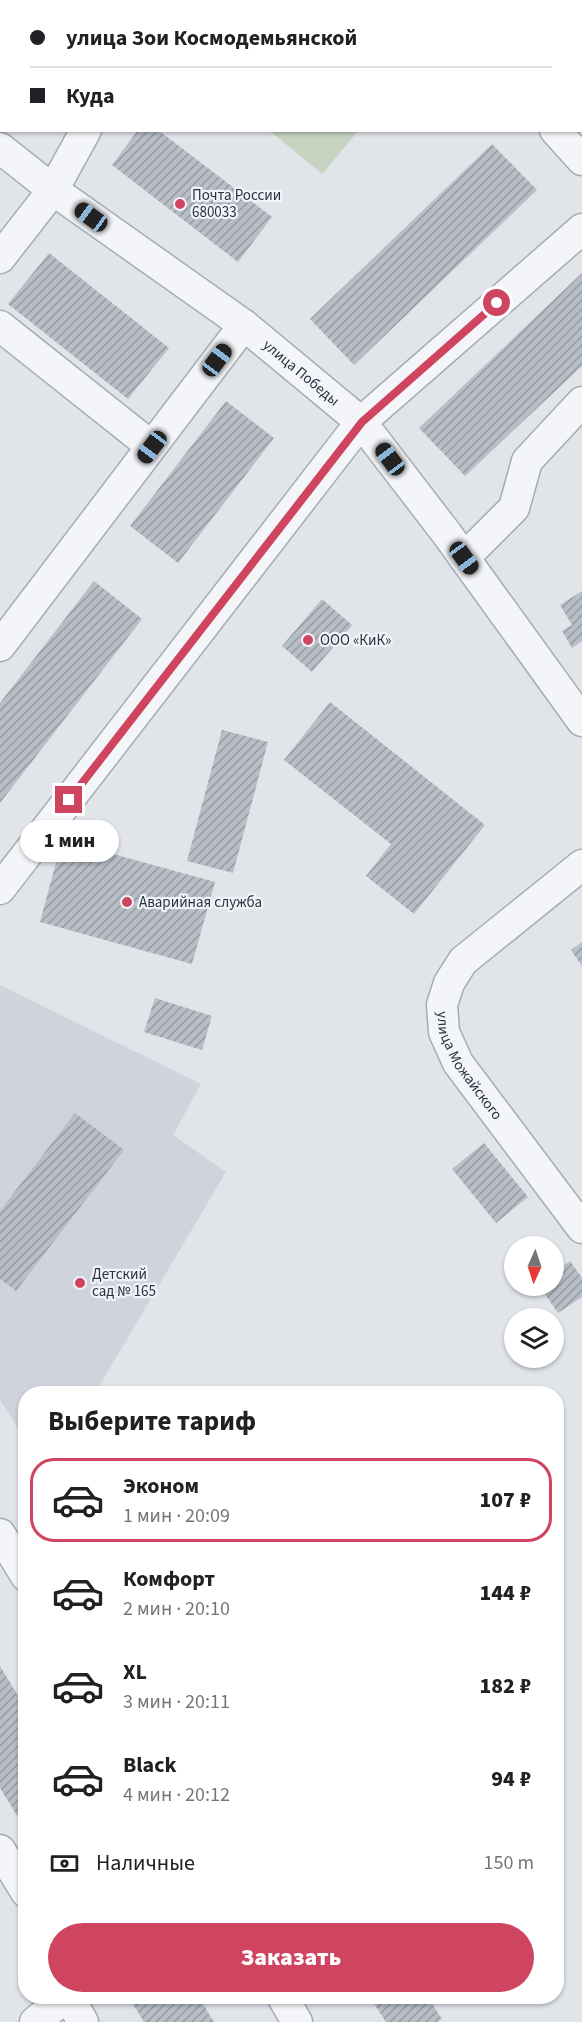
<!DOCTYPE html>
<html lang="ru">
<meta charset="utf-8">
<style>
body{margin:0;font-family:"Source Sans 3",sans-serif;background:#f6f6f6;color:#202124;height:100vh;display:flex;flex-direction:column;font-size:22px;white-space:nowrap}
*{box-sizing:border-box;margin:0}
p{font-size:20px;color:#757577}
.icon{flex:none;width:33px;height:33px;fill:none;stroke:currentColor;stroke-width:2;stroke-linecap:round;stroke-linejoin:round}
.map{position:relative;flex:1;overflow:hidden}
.details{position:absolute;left:18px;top:1386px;width:546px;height:618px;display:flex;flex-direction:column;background:#fff;border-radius:24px;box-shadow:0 2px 4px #0004}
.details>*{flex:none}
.hud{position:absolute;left:0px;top:0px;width:582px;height:132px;box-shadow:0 2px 4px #0004;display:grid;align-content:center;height:132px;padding:0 30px;background:#fff}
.needle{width:39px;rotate:183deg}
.fabs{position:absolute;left:504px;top:1236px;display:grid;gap:12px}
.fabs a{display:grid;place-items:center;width:60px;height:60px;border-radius:50%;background:#fff;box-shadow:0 2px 4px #0004;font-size:30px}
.end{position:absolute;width:27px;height:27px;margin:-14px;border:8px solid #cf4560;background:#fff;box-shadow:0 0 0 3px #fff}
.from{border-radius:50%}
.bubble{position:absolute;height:42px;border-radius:21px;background:#fff;box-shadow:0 2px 4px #0004;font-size:20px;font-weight:800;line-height:42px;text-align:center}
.car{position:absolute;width:18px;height:36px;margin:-18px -9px;border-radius:8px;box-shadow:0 0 4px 2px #0007;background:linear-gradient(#222 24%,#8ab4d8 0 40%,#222 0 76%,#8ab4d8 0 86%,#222 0)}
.hud b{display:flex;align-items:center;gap:21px;height:57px;font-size:22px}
.hud b+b{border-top:2px solid #e0e0e0}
.hud i{width:15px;height:15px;background:#202124}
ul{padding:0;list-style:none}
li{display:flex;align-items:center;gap:18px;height:84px;margin:0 12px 9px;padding:0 18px;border:3px solid transparent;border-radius:24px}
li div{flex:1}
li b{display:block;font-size:22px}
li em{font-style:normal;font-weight:800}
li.on{border-color:#cf4560}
li>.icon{width:54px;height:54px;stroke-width:1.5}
h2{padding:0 30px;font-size:27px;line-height:72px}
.pay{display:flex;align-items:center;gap:15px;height:66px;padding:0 30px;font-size:22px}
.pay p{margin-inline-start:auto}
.cta{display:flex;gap:12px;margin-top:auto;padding:12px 30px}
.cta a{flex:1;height:69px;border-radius:36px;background:#cf4560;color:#fff;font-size:24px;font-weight:800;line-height:69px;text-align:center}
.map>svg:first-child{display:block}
.built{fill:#cfd4dc}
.green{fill:#c7d4c2}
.building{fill:url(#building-hatch)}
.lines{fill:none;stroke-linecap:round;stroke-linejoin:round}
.minor-casing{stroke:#a6acb4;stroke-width:33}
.path{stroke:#bec3c8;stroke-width:4;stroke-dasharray:4.5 4.5;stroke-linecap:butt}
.minor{stroke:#f3f5f8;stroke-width:30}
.route{stroke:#cf4560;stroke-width:8}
.poi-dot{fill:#cf4560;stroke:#f0f3f7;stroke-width:2}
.labels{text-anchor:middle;stroke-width:4.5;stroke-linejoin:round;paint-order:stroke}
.poi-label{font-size:15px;fill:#293341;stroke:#f0f3f7;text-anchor:start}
.street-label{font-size:15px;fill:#293341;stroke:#f0f3f7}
</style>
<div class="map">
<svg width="582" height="2022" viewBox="0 0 582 2022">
<defs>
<pattern id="building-hatch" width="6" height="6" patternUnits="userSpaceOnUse" patternTransform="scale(1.5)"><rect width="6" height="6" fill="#b8bec6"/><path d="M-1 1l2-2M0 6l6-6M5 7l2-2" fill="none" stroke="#969ba2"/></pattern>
</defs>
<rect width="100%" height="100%" fill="#e1e5ea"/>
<path class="built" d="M0,985L201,1084L173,1135L226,1172L95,1393L26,1394L25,1439L0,1400Z"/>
<path class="green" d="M270,131H358L322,174Z"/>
<path class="building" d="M138,130H158L272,217L238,262L112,165Z
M492,144L537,190L354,365L310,319Z
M49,253L169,348L128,399L8,304Z
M582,273V366L465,476L419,428Z
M226,401L274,438L178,563L130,526Z
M94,581L142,619L0,803V703Z
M582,591V641L572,648L562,631L572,625L560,605Z
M322,599L352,625L312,672L282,646Z
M330,702L485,825L414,914L366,876L391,844L284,760Z
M222,730L268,742L233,873L187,861Z
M62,840L215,882L192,964L40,922Z
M582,942V966L571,950Z
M155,998L212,1016L202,1050L144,1032Z
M75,1113L124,1150L16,1291L0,1279V1211Z
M484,1143L528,1197L496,1223L452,1169Z
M570,1261L582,1278V1297L558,1313L539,1286H554V1272Z
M0,1666L26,1709V1830L0,1788Z
M128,1996H198L214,2022H144Z
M369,1996H427L442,2019L437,2022H386Z"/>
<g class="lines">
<g class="minor-casing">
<g id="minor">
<path d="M353,0L355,2"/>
<path d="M144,2L145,0"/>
<path d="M555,130L582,160"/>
<path id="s1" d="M0,148L53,190L244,325L361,422L447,534L582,721"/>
<path d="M0,258L53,190L86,130"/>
<path d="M0,326L151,446"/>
<path d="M464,558L514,508L527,461L582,402"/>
<path d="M0,646L244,325"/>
<path id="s2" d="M582,865L463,961L449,983L442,1005L444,1032L458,1063L582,1228"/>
<path d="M0,889L361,422L582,229"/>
<path d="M0,1534L26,1576"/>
<path d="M0,1850L26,1892"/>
<path d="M68,1996L83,2022"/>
<path d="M282,1996L297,2022"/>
<path d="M35,2022L67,1996"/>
</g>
</g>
<path class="path" d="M10,2V0
M0,28L2,24"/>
<use href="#minor" class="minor"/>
</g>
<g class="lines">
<path class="route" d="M69,800L362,422L497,303"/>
</g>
<g class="poi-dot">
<circle cx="180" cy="204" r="6"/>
<circle cx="308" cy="640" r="6"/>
<circle cx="127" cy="902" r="6"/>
<circle cx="80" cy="1283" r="6"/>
</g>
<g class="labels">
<g class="poi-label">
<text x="192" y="200">Почта России<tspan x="192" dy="17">680033</tspan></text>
<text x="320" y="645">ООО «КиК»</text>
<text x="139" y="907">Аварийная служба</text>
<text x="92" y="1279">Детский<tspan x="92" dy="17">сад № 165</tspan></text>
</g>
<g class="street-label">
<text dy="5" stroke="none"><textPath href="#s1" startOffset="376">улица Победы</textPath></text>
<text dy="5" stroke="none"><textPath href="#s2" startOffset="270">улица Можайского</textPath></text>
</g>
</g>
</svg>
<div class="fabs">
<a><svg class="needle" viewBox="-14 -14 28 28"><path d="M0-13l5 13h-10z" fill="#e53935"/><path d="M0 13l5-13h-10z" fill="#757577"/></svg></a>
<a><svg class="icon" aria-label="layers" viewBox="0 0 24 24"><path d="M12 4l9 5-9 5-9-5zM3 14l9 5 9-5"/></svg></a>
</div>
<i class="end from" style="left:497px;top:303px"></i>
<i class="end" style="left:69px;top:800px"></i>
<div class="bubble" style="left:20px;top:820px;width:99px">1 мин</div>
<i class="car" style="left:91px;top:217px;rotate:306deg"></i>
<i class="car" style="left:217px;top:360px;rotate:37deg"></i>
<i class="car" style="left:152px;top:447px;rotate:217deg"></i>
<i class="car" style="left:390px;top:459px;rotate:323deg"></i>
<i class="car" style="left:464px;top:558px;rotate:144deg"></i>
<div class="hud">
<b><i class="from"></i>улица Зои Космодемьянской</b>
<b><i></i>Куда</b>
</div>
<section class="details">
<h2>Выберите тариф</h2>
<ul>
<li class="on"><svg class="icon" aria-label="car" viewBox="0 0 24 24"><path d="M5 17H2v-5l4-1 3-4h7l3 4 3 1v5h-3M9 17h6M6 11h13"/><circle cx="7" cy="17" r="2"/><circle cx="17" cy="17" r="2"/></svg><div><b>Эконом</b><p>1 мин · 20:09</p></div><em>107 ₽</em></li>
<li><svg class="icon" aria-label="car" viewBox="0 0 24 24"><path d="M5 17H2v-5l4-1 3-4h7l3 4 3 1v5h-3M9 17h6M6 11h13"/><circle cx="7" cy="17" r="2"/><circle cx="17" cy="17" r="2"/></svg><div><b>Комфорт</b><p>2 мин · 20:10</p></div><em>144 ₽</em></li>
<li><svg class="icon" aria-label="car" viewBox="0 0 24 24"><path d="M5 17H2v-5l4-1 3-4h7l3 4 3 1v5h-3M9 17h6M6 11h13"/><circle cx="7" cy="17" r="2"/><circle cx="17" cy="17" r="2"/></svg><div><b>XL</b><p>3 мин · 20:11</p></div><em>182 ₽</em></li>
<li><svg class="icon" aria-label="car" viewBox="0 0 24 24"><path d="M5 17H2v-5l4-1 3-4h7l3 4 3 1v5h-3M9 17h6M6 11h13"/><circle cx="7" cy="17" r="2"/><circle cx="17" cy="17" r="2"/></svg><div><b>Black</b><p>4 мин · 20:12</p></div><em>94 ₽</em></li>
</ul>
<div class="pay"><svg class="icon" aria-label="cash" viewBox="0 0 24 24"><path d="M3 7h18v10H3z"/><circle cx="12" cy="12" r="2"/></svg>Наличные<p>150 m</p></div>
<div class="cta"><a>Заказать</a></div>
</section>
</div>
